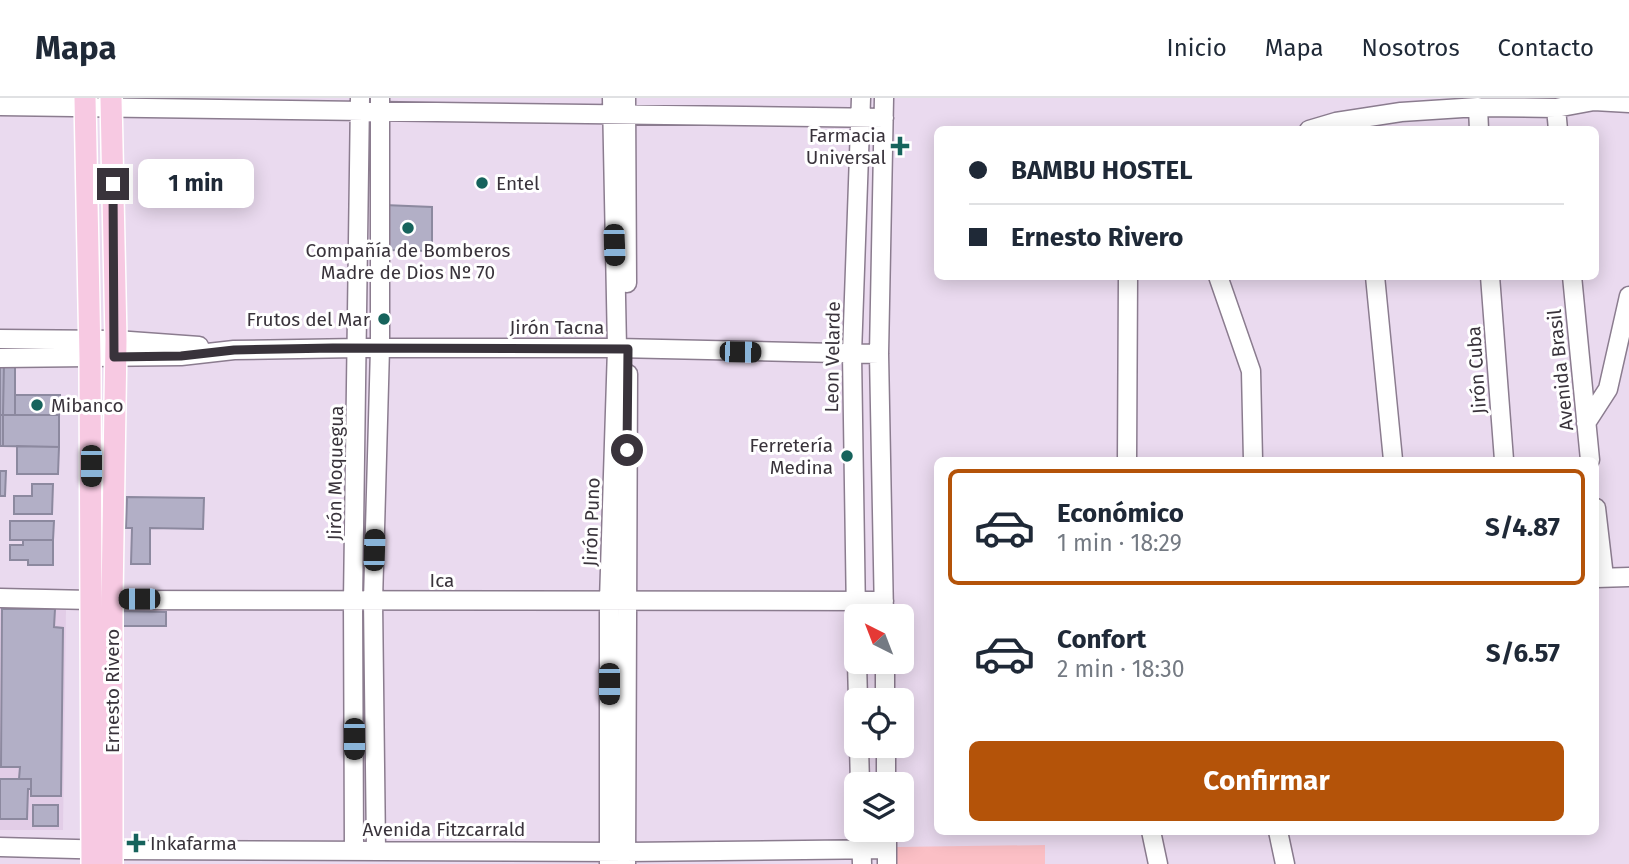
<!DOCTYPE html>
<html lang="es">
<meta charset="utf-8">
<style>
body{margin:0;font-family:"Fira Sans",sans-serif;background:#f6f6f7;color:#1f2937;height:100vh;display:flex;flex-direction:column;font-size:26px;white-space:nowrap}
*{box-sizing:border-box;margin:0}
p{font-size:23px;color:#747a83}
.icon{flex:none;width:38px;height:38px;fill:none;stroke:currentColor;stroke-width:2;stroke-linecap:round;stroke-linejoin:round}
.map{position:relative;flex:1;overflow:hidden}
.side{position:absolute;left:934px;top:359px;width:665px;height:378px;display:flex;flex-direction:column;background:#fff;border-radius:10px;box-shadow:0 4px 18px #0003}
.side>*{flex:none}
.hud{position:absolute;left:934px;top:28px;width:665px;height:154px;border-radius:10px;box-shadow:0 4px 18px #0003;display:grid;align-content:center;height:154px;padding:0 35px;background:#fff}
.needle{width:46px;rotate:318deg}
.fabs{position:absolute;left:844px;top:506px;display:grid;gap:14px}
.fabs a{display:grid;place-items:center;width:70px;height:70px;border-radius:10px;background:#fff;box-shadow:0 4px 18px #0003;font-size:35px}
.end{position:absolute;width:32px;height:32px;margin:-16px;border:9px solid #39333b;background:#fff;box-shadow:0 0 0 4px #fff}
.from{border-radius:50%}
.bubble{position:absolute;height:49px;border-radius:10px;background:#fff;box-shadow:0 4px 18px #0003;font-size:23px;font-weight:700;line-height:49px;text-align:center}
.car{position:absolute;width:21px;height:42px;margin:-21px -10px;border-radius:9px;box-shadow:0 0 5px 2px #0007;background:linear-gradient(#222 24%,#8ab4d8 0 40%,#222 0 76%,#8ab4d8 0 86%,#222 0)}
.hud b{display:flex;align-items:center;gap:24px;height:66px;font-size:26px}
.hud b+b{border-top:2px solid #e0e1e3}
.hud i{width:18px;height:18px;background:#1f2937}
ul{padding:12px 0 0;list-style:none}
li{display:flex;align-items:center;gap:21px;height:116px;margin:0 14px 10px;padding:0 21px;border:4px solid transparent;border-radius:10px}
li div{flex:1}
li b{display:block;font-size:26px}
li em{font-style:normal;font-weight:700}
li.selected{border-color:#b45309}
li>.icon{width:63px;height:63px;stroke-width:1.5}
.primary-button{display:flex;gap:14px;margin-top:auto;padding:14px 35px}
.primary-button a{flex:1;height:80px;border-radius:10px;background:#b45309;color:#fff;font-size:28px;font-weight:700;line-height:80px;text-align:center}
header{display:flex;align-items:center;gap:42px;box-sizing:border-box;height:98px;padding:0 35px;background:#fff;border-bottom:2px solid #e0e1e3}
header strong{font-size:33px}
nav{display:flex;gap:38px;margin-inline-start:auto;font-size:24px}
.map>svg:first-child{display:block}
.built{fill:#e2cde7}
.green{fill:#fbbfc5}
.building{fill:#b2afc6;stroke:#8c899f;stroke-width:2}
.lines{fill:none;stroke-linecap:round;stroke-linejoin:round}
.minor-casing{stroke:#8b7c8f;stroke-width:21}
.major-casing{stroke:#fff;stroke-width:24}
.minor{stroke:#fff;stroke-width:18}
.major{stroke:#f7c9e2;stroke-width:21}
.route{stroke:#39333b;stroke-width:9}
.poi-dot{fill:#16635c;stroke:#fff;stroke-width:2.5}
.labels{text-anchor:middle;stroke-width:6;stroke-linejoin:round;paint-order:stroke}
.poi-label{font-size:19px;fill:#39333b;stroke:#fff;text-anchor:end}
.street-label{font-size:19px;fill:#39333b;stroke:#fff}
</style>
<header>
<strong>Mapa</strong>
<nav><a>Inicio</a><a>Mapa</a><a>Nosotros</a><a>Contacto</a></nav>
</header>
<div class="map">
<svg width="1629" height="766" viewBox="0 0 1629 766">
<rect width="100%" height="100%" fill="#eadaef"/>
<path class="built" d="M0,509L66,510L63,732H0Z"/>
<path class="green" d="M1045,747V766H895L896,749Z"/>
<path class="building" d="M384,107L432,109V153L385,152Z
M0,265H4L3,317H0Z
M4,265H15V317H3Z
M15,297H60L59,317H15Z
M0,317H3V348H0Z
M3,317H59V349L3,348Z
M17,348L59,349L58,376H17Z
M0,373H6L5,398H0Z
M32,386H53L52,416H14V398H32Z
M127,399L204,400L203,431L150,430V466H131L132,430H126Z
M10,423H54L53,442H10Z
M23,442H53V467H28V462H10V447H23Z
M2,511H55L54,529L63,530L61,698H31V681H19L20,669H1Z
M116,513L166,514V528H122Z
M0,681H31V691H28L27,721H0Z
M33,707H58V728H33Z"/>
<g class="lines">
<g class="minor-casing">
<path id="minor" d="M626,0L627,185
M0,8L884,20
M1478,9L1479,32
M1556,10L1558,32
M1309,32L1336,24L1401,14L1478,9L1556,10L1594,3L1629,5
M1218,178L1251,273L1253,362
M1375,178L1393,362
M1490,178L1504,362
M1572,178L1590,362
M0,241L116,242L199,248
M0,260L181,258L234,252L358,250H617L879,256
M1586,325L1608,291L1629,198
M1127,362L1128,178
M1596,410L1604,479
M1596,480L1629,479
M0,500L91,502L884,503
M856,518L852,256L861,0
M884,518L879,256L884,0
M857,564L858,602
M885,564V602
M859,648L860,686
M886,648V686
M861,732L862,766
M887,732V766
M1151,733L1158,766
M1278,733L1285,766
M0,749L113,752L626,754L887,751
M354,751L353,503L360,0
M376,751L373,503L380,250V0
M609,766V503L617,250L612,0
M626,766L628,276"/>
</g>
<g class="major-casing">
<path id="major" d="M85,0L90,260L92,766
M111,0L116,242L112,501V766"/>
</g>
<use href="#minor" class="minor"/>
<use href="#major" class="major"/>
</g>
<g class="lines">
<path class="route" d="M113,86L114,259L181,258L234,252L333,250L628,251L627,352"/>
</g>
<g class="poi-dot">
<path d="M896.5 37.5h7v7h7v7h-7v7h-7v-7h-7v-7h7z"/>
<circle cx="482" cy="85" r="7"/>
<circle cx="408" cy="130" r="7"/>
<circle cx="384" cy="221" r="7"/>
<circle cx="37" cy="307" r="7"/>
<circle cx="847" cy="358" r="7"/>
<path d="M132.5 734.5h7v7h7v7h-7v7h-7v-7h-7v-7h7z"/>
</g>
<g class="labels">
<g class="poi-label">
<text x="886" y="44">Farmacia<tspan x="886" dy="22">Universal</tspan></text>
<text x="496" y="92" text-anchor="start">Entel</text>
<text x="408" y="159" text-anchor="middle">Compañía de Bomberos<tspan x="408" dy="22">Madre de Dios Nº 70</tspan></text>
<text x="370" y="228">Frutos del Mar</text>
<text x="51" y="314" text-anchor="start">Mibanco</text>
<text x="833" y="354">Ferretería<tspan x="833" dy="22">Medina</tspan></text>
<text x="150" y="752" text-anchor="start">Inkafarma</text>
</g>
<g class="street-label">
<text x="557" y="236">Jirón Tacna</text>
<text transform="translate(832 259) rotate(-89)" y="7">Leon Velarde</text>
<text transform="translate(1476 272) rotate(-94)" y="7">Jirón Cuba</text>
<text transform="translate(1560 272) rotate(-96)" y="7">Avenida Brasil</text>
<text transform="translate(335 375) rotate(-89)" y="7">Jirón Moquegua</text>
<text transform="translate(591 424) rotate(-88)" y="7">Jirón Puno</text>
<text x="442" y="489">Ica</text>
<text transform="translate(112 593) rotate(-90)" y="7">Ernesto Rivero</text>
<text x="444" y="738">Avenida Fitzcarrald</text>
</g>
</g>
</svg>
<div class="fabs">
<a><svg class="needle" viewBox="-14 -14 28 28"><path d="M0-13l5 13h-10z" fill="#e53935"/><path d="M0 13l5-13h-10z" fill="#747a83"/></svg></a>
<a><svg class="icon" aria-label="locate" viewBox="0 0 24 24"><circle cx="12" cy="12" r="6"/><path d="M12 2v4M12 18v4M2 12h4M18 12h4"/></svg></a>
<a><svg class="icon" aria-label="layers" viewBox="0 0 24 24"><path d="M12 4l9 5-9 5-9-5zM3 14l9 5 9-5"/></svg></a>
</div>
<i class="end from" style="left:627px;top:352px"></i>
<i class="end" style="left:113px;top:86px"></i>
<div class="bubble" style="left:138px;top:61px;width:116px">1 min</div>
<i class="car" style="left:614px;top:147px;rotate:178deg"></i>
<i class="car" style="left:740px;top:254px;rotate:91deg"></i>
<i class="car" style="left:91px;top:368px;rotate:180deg"></i>
<i class="car" style="left:374px;top:452px;rotate:2deg"></i>
<i class="car" style="left:139px;top:501px;rotate:270deg"></i>
<i class="car" style="left:609px;top:586px;rotate:180deg"></i>
<i class="car" style="left:354px;top:641px;rotate:180deg"></i>
<div class="hud">
<b><i class="from"></i>BAMBU HOSTEL</b>
<b><i></i>Ernesto Rivero</b>
</div>
<section class="side">
<ul>
<li class="selected"><svg class="icon" aria-label="car" viewBox="0 0 24 24"><path d="M5 17H2v-5l4-1 3-4h7l3 4 3 1v5h-3M9 17h6M6 11h13"/><circle cx="7" cy="17" r="2"/><circle cx="17" cy="17" r="2"/></svg><div><b>Económico</b><p>1 min · 18:29</p></div><em>S/4.87</em></li>
<li><svg class="icon" aria-label="car" viewBox="0 0 24 24"><path d="M5 17H2v-5l4-1 3-4h7l3 4 3 1v5h-3M9 17h6M6 11h13"/><circle cx="7" cy="17" r="2"/><circle cx="17" cy="17" r="2"/></svg><div><b>Confort</b><p>2 min · 18:30</p></div><em>S/6.57</em></li>
</ul>
<div class="primary-button"><a>Confirmar</a></div>
</section>
</div>
